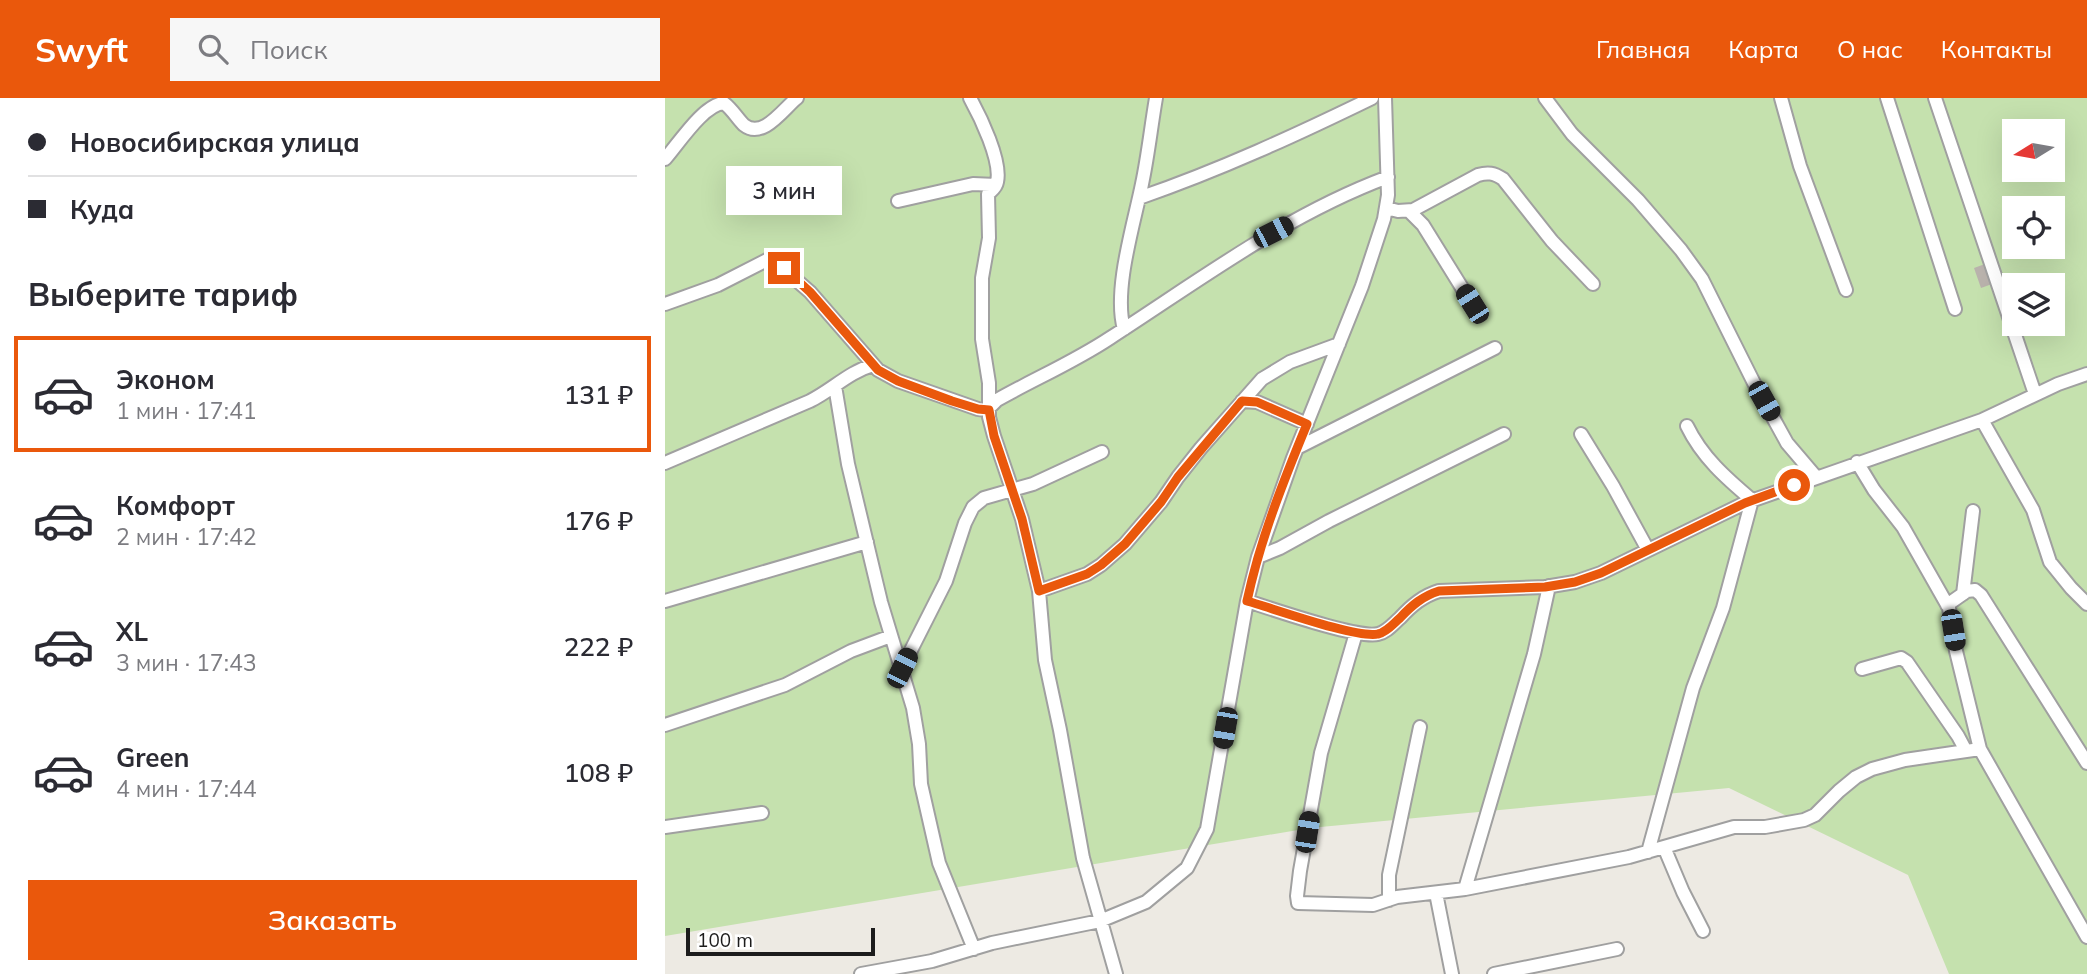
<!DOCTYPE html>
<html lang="ru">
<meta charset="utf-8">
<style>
body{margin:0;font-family:Mulish,sans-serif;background:#f7f7f7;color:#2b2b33;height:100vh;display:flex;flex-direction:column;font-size:26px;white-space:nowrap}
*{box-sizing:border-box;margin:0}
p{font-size:23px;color:#7c7c81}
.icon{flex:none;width:38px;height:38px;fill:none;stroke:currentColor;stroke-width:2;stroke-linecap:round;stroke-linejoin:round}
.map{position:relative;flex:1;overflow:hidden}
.drawer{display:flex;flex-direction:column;background:#fff;width:665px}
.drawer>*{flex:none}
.banner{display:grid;align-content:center;height:154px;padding:0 28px;background:#fff}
.needle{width:46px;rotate:259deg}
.buttons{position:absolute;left:1337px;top:21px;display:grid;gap:14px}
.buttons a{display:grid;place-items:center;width:63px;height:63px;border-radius:0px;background:#fff;box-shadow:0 7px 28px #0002;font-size:35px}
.scale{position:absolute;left:21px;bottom:18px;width:189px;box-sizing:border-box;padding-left:7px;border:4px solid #1c1c1c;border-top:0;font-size:19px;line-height:24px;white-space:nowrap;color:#1c1c1c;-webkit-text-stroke:5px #fff;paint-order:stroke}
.end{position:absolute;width:32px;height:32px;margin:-16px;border:9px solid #ea580c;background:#fff;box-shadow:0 0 0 4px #fff}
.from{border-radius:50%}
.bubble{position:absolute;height:49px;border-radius:0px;background:#fff;box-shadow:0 7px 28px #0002;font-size:23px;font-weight:600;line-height:49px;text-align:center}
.car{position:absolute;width:21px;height:42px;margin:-21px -10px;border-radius:9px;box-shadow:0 0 5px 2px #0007;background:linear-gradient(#222 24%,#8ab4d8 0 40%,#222 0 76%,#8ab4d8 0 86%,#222 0)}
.banner b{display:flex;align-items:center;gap:24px;height:66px;font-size:26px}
.banner b+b{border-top:2px solid #e1e1e2}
.banner i{width:18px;height:18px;background:#2b2b33}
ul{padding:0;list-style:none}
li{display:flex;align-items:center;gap:21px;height:116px;margin:0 14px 10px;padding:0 14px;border:4px solid transparent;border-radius:0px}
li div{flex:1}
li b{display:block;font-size:26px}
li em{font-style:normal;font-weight:600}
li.active{border-color:#ea580c}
li>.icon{width:63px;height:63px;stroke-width:1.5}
h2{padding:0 28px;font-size:32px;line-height:84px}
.cta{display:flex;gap:14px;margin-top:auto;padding:14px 28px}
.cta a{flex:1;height:80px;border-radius:0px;background:#ea580c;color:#fff;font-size:28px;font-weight:600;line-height:80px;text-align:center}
header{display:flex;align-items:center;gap:42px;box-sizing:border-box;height:98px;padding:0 35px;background:#ea580c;color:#fff}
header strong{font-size:33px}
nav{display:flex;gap:38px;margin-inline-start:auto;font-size:24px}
.search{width:490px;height:63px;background:#f7f7f7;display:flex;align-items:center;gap:18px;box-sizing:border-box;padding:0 24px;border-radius:0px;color:#7c7c81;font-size:26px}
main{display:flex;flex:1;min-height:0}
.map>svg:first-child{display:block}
.grass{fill:#c5e1ae;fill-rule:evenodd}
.building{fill:#b9b2ac}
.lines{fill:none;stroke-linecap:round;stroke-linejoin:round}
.minor-casing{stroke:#a0a0a0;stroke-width:16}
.minor{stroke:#fff;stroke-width:12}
.route{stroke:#ea580c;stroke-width:9}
</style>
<header>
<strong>Swyft</strong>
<div class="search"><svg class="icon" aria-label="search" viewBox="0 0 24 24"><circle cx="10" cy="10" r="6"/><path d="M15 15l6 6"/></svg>Поиск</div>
<nav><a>Главная</a><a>Карта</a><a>О нас</a><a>Контакты</a></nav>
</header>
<main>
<section class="drawer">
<div class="banner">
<b><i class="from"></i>Новосибирская улица</b>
<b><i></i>Куда</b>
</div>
<h2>Выберите тариф</h2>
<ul>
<li class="active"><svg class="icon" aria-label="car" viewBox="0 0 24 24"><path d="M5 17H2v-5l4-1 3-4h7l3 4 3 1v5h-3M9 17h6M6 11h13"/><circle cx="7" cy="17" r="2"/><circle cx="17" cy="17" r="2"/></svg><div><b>Эконом</b><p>1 мин · 17:41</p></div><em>131 ₽</em></li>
<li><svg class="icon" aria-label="car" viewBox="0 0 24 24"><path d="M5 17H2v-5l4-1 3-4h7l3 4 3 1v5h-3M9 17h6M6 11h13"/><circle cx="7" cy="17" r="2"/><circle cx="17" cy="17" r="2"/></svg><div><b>Комфорт</b><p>2 мин · 17:42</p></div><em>176 ₽</em></li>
<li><svg class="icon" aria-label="car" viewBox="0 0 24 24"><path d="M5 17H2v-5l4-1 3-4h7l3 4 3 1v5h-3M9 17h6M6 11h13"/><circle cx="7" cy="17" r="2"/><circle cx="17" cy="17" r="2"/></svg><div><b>XL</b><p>3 мин · 17:43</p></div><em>222 ₽</em></li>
<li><svg class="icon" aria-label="car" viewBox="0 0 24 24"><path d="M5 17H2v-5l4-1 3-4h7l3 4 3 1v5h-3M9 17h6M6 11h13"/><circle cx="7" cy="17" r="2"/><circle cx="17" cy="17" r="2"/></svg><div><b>Green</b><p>4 мин · 17:44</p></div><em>108 ₽</em></li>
</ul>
<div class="cta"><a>Заказать</a></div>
</section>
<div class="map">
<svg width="1422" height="876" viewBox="0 0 1422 876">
<rect width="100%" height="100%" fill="#edeae3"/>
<path class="grass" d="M0,0H1422V876H1284L1243,777L1064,690L645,730L0,838ZM1349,33H1388V72H1349ZM1349,110H1388V149H1349ZM1349,187H1388V226H1349Z"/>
<path class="building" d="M1320,166L1327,186L1316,190L1309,170Z"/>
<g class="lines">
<g class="minor-casing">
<path id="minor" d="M305,0C315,18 337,63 332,84C331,90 327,92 323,96L324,140L317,180V241L324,285V319L329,338L357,421L374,493L380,562L395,632L418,760L451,876
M880,0L907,36L973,102L1016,152L1037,181L1089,285L1122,345L1151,379
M1116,0L1135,68L1181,192
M1222,0L1290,211
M1270,0L1370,296
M0,61C14,45 39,6 59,5C67,11 72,20 79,27C98,42 119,10 132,0
M474,100C555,72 631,37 707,0
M233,103L308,86L331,87
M721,110L733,113L748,112L813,77C823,74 829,75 838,81L887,143L928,186
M744,113L758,127L807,206
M0,206L53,187L106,160L145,194L213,272L233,283L313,311C323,313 325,309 332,302C369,281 409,264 445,240C535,182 621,117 723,79
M459,231C448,192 469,126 477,86C483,58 486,29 491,0
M170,288L183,366L216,504L248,610L254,646L256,686L274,765L309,851
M577,303L592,304L642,326
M1317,322L1368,412L1385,464L1406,490L1422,506
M916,336L948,388L983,452
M632,350L830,250
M1192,364L1209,392L1238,429L1284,510L1291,553L1315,651L1422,839
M0,365L145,303C167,292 184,274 208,267
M593,459L615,450L664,423L839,336
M374,493L422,476L436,467L460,446L496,404L513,379L536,350L597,281L625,264L674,246
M1298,496L1308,413
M0,503L202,444
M582,503C607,511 693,541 713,536C722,534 728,526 735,520C747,507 758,498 774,493L880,489L910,484L936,475L1080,405L1317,322L1393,286L1422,276
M1282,507L1302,493L1310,492L1316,497L1422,665
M691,535L656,655L635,773L632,798L633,805L708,807L732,799L800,791L964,759L1069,729H1100L1139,722L1150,717L1174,693L1191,679L1207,671L1240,662L1315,651
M237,570L281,483L300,425L308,409L319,400L368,386L437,354
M1197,571L1236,560L1242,564L1293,638L1301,653
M0,627L120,587L186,553L226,538
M0,729L97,715
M999,749L1018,794L1038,833
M983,754L1028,590L1058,510L1087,402C1061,380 1037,359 1022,328
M800,791L869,556L884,488
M771,795L787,876
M724,802V777L755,629
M196,876L267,863L327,845L435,823L481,804L522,770L542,731L582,503L593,459L628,360L697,188L719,121L723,97L720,0
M829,876L952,851"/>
</g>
<use href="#minor" class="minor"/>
</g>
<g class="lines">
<path class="route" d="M119,170L145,194L213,272L233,283L287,303L313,311L324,312L329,338L357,421L374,493L422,476L436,467L460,446L496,404L513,379L577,303L592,304L642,326C618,384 595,442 582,503C607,510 693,541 713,536C722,534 728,526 735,520C747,507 758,498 774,493L880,489L910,484L936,475L1080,405L1129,387"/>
</g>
</svg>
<div class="buttons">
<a><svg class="needle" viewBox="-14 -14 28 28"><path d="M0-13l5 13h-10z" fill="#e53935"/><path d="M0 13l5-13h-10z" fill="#7c7c81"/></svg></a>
<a><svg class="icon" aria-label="locate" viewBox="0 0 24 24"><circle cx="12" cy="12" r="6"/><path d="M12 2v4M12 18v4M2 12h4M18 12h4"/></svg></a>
<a><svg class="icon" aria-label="layers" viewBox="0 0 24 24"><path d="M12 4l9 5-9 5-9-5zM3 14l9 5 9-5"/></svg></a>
</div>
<div class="scale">100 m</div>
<i class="end from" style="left:1129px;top:387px"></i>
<i class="end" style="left:119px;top:170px"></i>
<div class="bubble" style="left:61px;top:68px;width:116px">3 мин</div>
<i class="car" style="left:608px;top:134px;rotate:63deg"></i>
<i class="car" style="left:807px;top:206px;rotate:328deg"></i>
<i class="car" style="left:1099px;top:303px;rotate:151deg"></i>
<i class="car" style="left:1288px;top:532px;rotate:171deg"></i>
<i class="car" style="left:237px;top:570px;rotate:26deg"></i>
<i class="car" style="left:560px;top:630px;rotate:190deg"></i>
<i class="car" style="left:642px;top:734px;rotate:9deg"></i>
</div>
</main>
